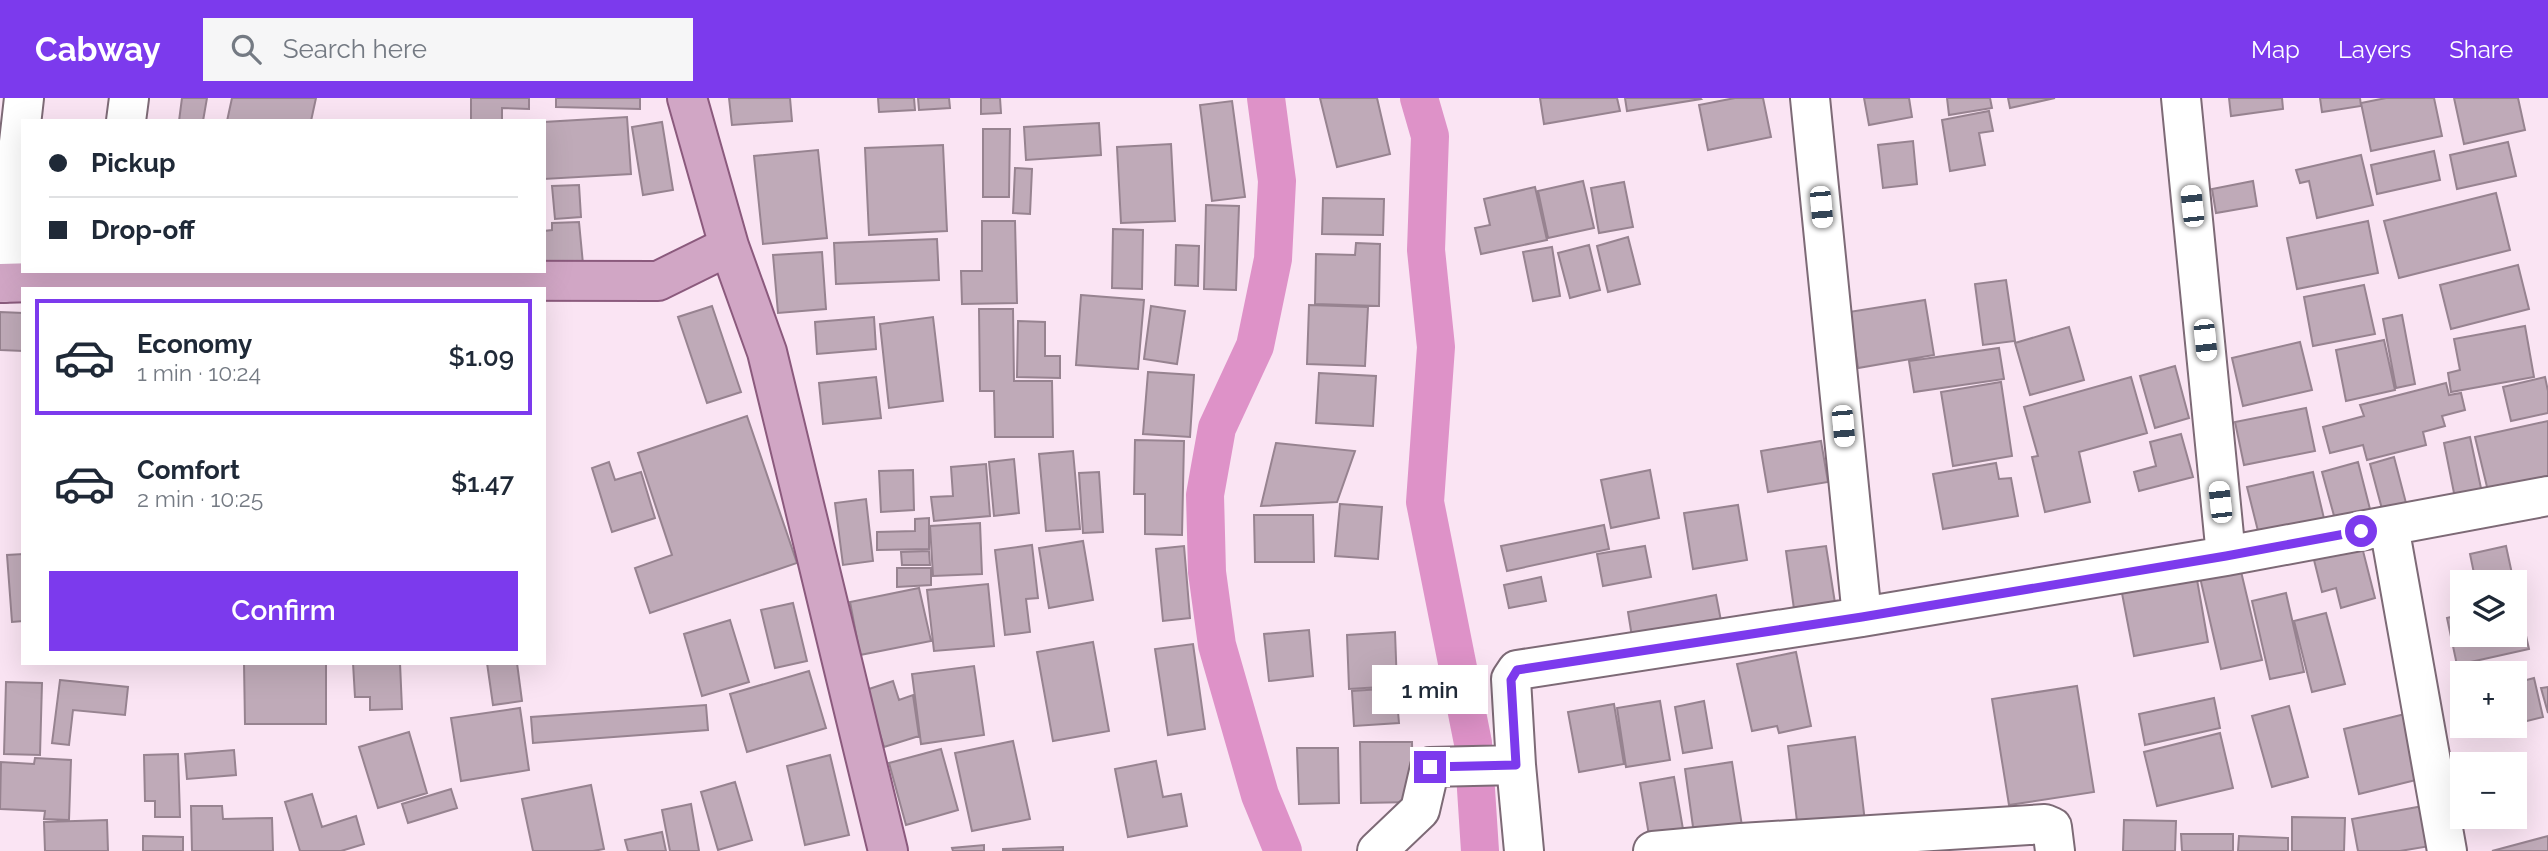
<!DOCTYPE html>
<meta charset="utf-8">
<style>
body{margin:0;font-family:Raleway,sans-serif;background:#f6f6f7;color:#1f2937;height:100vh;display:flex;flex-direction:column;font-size:26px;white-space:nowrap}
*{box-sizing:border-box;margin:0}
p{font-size:23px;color:#747a83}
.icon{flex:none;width:38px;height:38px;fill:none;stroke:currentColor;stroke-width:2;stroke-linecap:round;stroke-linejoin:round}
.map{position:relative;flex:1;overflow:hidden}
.drawer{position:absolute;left:21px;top:189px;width:525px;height:378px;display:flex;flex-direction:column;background:#fff;border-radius:0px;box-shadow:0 7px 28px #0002}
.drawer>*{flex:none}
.guide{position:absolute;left:21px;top:21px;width:525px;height:154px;border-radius:0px;box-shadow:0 7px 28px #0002;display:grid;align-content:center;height:154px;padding:0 28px;background:#fff}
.buttons{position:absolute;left:2450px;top:472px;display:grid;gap:14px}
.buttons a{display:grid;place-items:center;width:77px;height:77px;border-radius:0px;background:#fff;box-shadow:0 7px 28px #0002;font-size:35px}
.end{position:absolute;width:32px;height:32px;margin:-16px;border:9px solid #7c3aed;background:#fff;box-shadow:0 0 0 4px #fff}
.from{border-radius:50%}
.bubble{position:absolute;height:49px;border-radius:0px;background:#fff;box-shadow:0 7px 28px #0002;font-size:23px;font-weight:600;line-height:49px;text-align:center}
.car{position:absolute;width:21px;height:42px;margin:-21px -10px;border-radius:9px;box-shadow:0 0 5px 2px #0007;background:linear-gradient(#fff 24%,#345 0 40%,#fff 0 76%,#345 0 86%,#fff 0)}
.guide b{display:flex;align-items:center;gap:24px;height:66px;font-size:26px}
.guide b+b{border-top:2px solid #e0e1e3}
.guide i{width:18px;height:18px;background:#1f2937}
ul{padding:12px 0 0;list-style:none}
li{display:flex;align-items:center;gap:21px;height:116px;margin:0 14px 10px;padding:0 14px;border:4px solid transparent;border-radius:0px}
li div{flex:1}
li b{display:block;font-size:26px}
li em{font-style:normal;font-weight:600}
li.selected{border-color:#7c3aed}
li>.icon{width:63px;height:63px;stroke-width:1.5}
.action{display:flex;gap:14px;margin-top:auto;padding:14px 28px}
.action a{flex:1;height:80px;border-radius:0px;background:#7c3aed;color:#fff;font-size:28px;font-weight:600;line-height:80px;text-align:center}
header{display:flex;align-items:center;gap:42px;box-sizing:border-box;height:98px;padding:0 35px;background:#7c3aed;color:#fff}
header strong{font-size:33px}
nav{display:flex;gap:38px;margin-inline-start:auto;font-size:24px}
.search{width:490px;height:63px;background:#f6f6f7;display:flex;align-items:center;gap:18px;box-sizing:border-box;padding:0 24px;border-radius:0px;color:#747a83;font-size:26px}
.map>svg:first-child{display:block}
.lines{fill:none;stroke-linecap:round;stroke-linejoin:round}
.canal{stroke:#de92c8;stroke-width:38}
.building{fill:#bfaab8;stroke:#978390;stroke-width:2}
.minor-casing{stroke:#7d6a76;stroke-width:42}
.major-casing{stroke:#8b5a7d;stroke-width:42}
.minor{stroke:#fff;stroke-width:38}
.major{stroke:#d1a6c5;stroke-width:38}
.route{stroke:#7c3aed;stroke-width:9}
</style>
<header>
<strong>Cabway</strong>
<div class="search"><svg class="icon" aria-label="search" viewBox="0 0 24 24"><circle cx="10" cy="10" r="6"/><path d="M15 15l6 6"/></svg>Search here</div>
<nav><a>Map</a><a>Layers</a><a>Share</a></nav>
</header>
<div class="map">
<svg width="2548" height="753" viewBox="0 0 2548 753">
<rect width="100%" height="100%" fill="#fae4f3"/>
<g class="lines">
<path class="canal" d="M1266,0L1277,83L1273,161L1255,248L1217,330L1205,397L1207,474L1217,547L1260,697L1283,753
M1419,0L1430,38L1426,152L1436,249L1425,404L1473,645L1480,753"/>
</g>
<path class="building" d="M182,0H207L203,23H179Z
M232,0H316L311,23H227Z
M471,0H529V11L502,10V23H471Z
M556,0H640V11L556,9Z
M729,0H790L792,23L732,27Z
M878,0H914L915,12L879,14Z
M918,0H949L950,10L919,12Z
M981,0H1000L1001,15L981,16Z
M1320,0H1377L1390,56L1337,69Z
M1540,0H1617L1620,13L1544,26Z
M1625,0H1700L1701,1L1627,13Z
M1735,0H1763L1771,39L1708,52L1699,7Z
M1864,0H1909L1912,19L1869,27Z
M1947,0H1990L1992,10L1949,17Z
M2008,0H2055L2010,10Z
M2229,0H2282L2283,11L2231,18Z
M2320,0H2360L2361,8L2322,14Z
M2386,0H2434L2442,38L2371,53L2361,5Z
M2454,0H2518L2525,32L2464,46Z
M1232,3L1245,99L1212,103L1200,7Z
M1989,13L1993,33L1979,35L1985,67L1950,73L1942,22Z
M627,19L631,76L544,81V24Z
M662,24L673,92L643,97L632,29Z
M1099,25L1101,57L1026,62L1024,29Z
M983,31H1010L1009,99H983Z
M1913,43L1917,86L1883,90L1878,47Z
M2508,44L2516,78L2457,91L2450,57Z
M1171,46L1175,123L1121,125L1117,49Z
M943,47L947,133L869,137L865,50Z
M818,52L827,140L763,146L754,58Z
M2434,53L2440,82L2377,96L2371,67Z
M2361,57L2373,107L2317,120L2309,83L2300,85L2296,72Z
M1015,70L1032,71L1030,116L1013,115Z
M1583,83L1594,130L1548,140L1538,93Z
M2253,83L2257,108L2216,115L2212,91Z
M1624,84L1633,129L1599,135L1591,90Z
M579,87L581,119L555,121L552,88Z
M1535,89L1547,142L1481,156L1475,130L1490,127L1484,101Z
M2496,95L2510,152L2399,180L2384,123Z
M1323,100L1384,101L1383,137L1322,136Z
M1206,107L1239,108L1236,192L1204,191Z
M982,123H1015L1017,205L962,206L961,173H982Z
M2368,123L2378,175L2297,191L2287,140Z
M579,124L583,166L544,169V133L552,132V125Z
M1113,131L1143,132L1142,191L1112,190Z
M1628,139L1640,186L1608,194L1597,148Z
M937,141L939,182L836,186L834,145Z
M1356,145L1380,146L1379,208L1315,206L1316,156L1355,157Z
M1176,147L1199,148L1198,188L1175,187Z
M1589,147L1600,192L1570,200L1558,155Z
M1552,149L1560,198L1533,203L1523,154Z
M822,154L826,211L778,215L773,157Z
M2518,167L2529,211L2451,231L2440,187Z
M2006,182L2015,243L1983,247L1975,186Z
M2364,187L2375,236L2313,248L2304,199Z
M1081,197L1144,202L1138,271L1076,267Z
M1925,202L1934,257L1858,270L1849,214Z
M1309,207L1368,209L1365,268L1307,266Z
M712,208L741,294L707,305L678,219Z
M1151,208L1185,213L1177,266L1144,261Z
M979,211H1013L1014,283H1052L1053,339H995L994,293H980Z
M0,214L23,215V253L0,252Z
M2402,217L2415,286L2396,290L2383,221Z
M874,219L876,251L817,256L815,224Z
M933,219L943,303L889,310L880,226Z
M1018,223L1045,224V258H1060V280L1017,279Z
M2525,228L2534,279L2451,294L2448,275L2460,272L2454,241Z
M2069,229L2084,282L2030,297L2015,245Z
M2384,242L2395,292L2346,303L2336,252Z
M2300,244L2312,292L2243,308L2232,260Z
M1999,250L2004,281L1914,294L1909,263Z
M2175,268L2189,320L2155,330L2140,278Z
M1148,274L1194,277L1190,339L1143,336Z
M1319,275L1376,278L1373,328L1316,325Z
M876,279L881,320L823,326L819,285Z
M2131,279L2147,335L2079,354L2090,404L2045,414L2032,359L2038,358L2024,309Z
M2545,279L2548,293V315L2511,323L2503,289Z
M2001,284L2012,358L1953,368L1941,294Z
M2446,285L2449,297L2461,295L2465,312L2442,318L2445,328L2423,334L2426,347L2367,362L2363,347L2330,355L2323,329L2364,318L2360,307Z
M2306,310L2315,353L2244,367L2235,324Z
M747,318L797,465L650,515L635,470L672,457L638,355Z
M2548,323V380L2488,393L2475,339Z
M2181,336L2193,379L2139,393L2134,374L2156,368L2150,344Z
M2470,339L2484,404L2457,410L2444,345Z
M1135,342L1184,343L1182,437L1145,436V396H1134Z
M1821,343L1828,384L1768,394L1761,353Z
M1276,345L1355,353L1337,404L1261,408Z
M1073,353L1080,431L1046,433L1039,356Z
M2394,359L2406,405L2382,411L2370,366Z
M1014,361L1019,415L994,418L989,364Z
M609,364L615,382L641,374L655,420L612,434L592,370Z
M2358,364L2371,415L2336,425L2322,374Z
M1996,365L1999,381L2011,380L2018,418L1943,431L1933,376Z
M986,366L990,418L934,423L931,399L953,398L951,369Z
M913,372L914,412L881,414L879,373Z
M1650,372L1659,420L1611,430L1601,382Z
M1099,374L1103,434L1083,435L1079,375Z
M2313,374L2326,429L2261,445L2247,389Z
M866,401L873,463L843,467L835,405Z
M1340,406L1382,409L1378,461L1335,458Z
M1738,407L1747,462L1693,471L1684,415Z
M1254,417H1313L1314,464H1255Z
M929,420V451L877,452V434L915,433V421Z
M980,425L982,476L933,478L930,428Z
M1604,427L1609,451L1507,473L1501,448Z
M1083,443L1093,502L1049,510L1039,450Z
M1032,447L1038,500L1026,501L1030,534L1005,537L995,452Z
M1184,448L1190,520L1163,523L1156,451Z
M1645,448L1651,479L1603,488L1597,456Z
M1826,448L1835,505L1794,511L1786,453Z
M2506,448L2514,485H2476L2470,456Z
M2362,449L2375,500L2341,510L2336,490L2322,494L2314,462Z
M929,453L930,467H902L901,454Z
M23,456V523L12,524L7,457Z
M2239,465L2262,562L2221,571L2199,475Z
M897,470H931V487L897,489Z
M2196,476L2208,544L2134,558L2121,490Z
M1541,479L1546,503L1509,510L1504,487Z
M988,486L994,548L934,553L927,492Z
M2515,489L2529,551L2457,567L2447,520L2462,516V537H2515Z
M919,490L931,543L860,557L850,504Z
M2286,495L2304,574L2270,581L2252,503Z
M1716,497L1722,528L1633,545L1628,514Z
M793,505L807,563L775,570L761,512Z
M2326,515L2345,586L2312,594L2294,523Z
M730,522L749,584L702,598L684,536Z
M1309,532L1313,578L1269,583L1264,536Z
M1395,534L1397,588L1349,591L1347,537Z
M1093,544L1109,633L1053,643L1037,554Z
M1193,546L1205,631L1168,637L1155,551Z
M1796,554L1811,628L1779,635L1777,628L1752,633L1737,566Z
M244,565H326V626H245Z
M353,565H400L402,611L370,612V599H355Z
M487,565H517L522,603L493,607Z
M974,568L984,637L921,646L912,576Z
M809,573L826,630L747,654L730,596Z
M2534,580L2543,619L2515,626V585Z
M60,582L128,589L125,617L73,612L69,647L52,645Z
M893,583L899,602L913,597L919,638L884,649L866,592Z
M6,584L42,585L40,657L4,656Z
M2077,588L2094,694L2009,707L1992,601Z
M2548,589V615L2541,590Z
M1396,590L1399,625L1354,628L1352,593Z
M2214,600L2220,630L2145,647L2139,616Z
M1660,603L1670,662L1626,669L1617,610Z
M1704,603L1712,650L1683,655L1675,609Z
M1614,606L1624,666L1579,674L1568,614Z
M706,607L708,632L533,645L531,619Z
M2289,608L2308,679L2272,689L2252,618Z
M520,610L529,672L461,683L451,620Z
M2405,616L2420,681L2359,696L2344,631Z
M2466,628H2506L2468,637Z
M409,634L427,695L378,710L359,649Z
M2220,635L2233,690L2157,708L2144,654Z
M1855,639L1865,724L1798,732L1788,648Z
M1013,643L1030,721L972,733L955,655Z
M1360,644H1412L1413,704L1361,705Z
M1297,650H1338L1339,705L1299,706Z
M941,651L958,712L906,727L889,665Z
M234,652L236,677L187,681L185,656Z
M178,656L180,719H155V703H145L144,657Z
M830,657L849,737L805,747L787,668Z
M35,660L71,662L69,722L44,721L45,713L0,711L1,664L34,666Z
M1156,663L1163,699L1181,696L1187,728L1128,739L1115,671Z
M1732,664L1742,728L1694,736L1685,671Z
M1674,679L1684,737L1650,743L1640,685Z
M735,684L752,742L718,752L701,694Z
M591,687L604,751L593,753H533L522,701Z
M451,691L457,710L408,725L402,706Z
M312,696L322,729L356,718L364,746L341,753H300L285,704Z
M691,706L699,753H670L662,712Z
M191,708H222L223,721L272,720L273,753H192Z
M2423,708L2430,748L2400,753H2358L2352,721Z
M2292,719L2345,720L2344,753H2292Z
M107,722L108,753H45L44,724Z
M2124,722L2176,723L2175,753H2123Z
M662,734L666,753H628L625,742Z
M2181,736H2233V753H2182Z
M143,738L183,739V753H143Z
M2239,738L2288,740V753H2238Z
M2548,738V753H2492Z
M984,747V753H953L952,750Z
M1063,749V753H1003V751Z"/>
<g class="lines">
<g class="minor-casing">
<path id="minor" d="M1810,0L1862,519
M2181,0L2226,458
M126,23L129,0
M3,185L24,0
M2389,428L2447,753
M1377,753L1420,712L1430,669L1516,667
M1524,753L1516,667L1511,581L1517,572L1862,519L2226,458L2548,398
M1653,753L1741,745L2045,726L2052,729L2055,753"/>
</g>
<g class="major-casing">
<path id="major" d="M687,0L729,148L767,254L888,753
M0,185L106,182L658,183L729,148"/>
</g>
<use href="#minor" class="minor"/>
<use href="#major" class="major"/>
</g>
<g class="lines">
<path class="route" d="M1430,669L1516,667L1511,582L1517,572L1862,519L2226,458L2361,433"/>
</g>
</svg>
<div class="buttons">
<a><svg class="icon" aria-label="layers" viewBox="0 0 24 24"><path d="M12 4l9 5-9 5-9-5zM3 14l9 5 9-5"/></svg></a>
<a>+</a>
<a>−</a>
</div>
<i class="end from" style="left:2361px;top:433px"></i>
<i class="end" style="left:1430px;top:669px"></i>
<div class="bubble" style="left:1372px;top:567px;width:116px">1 min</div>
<i class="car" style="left:2192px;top:108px;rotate:354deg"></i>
<i class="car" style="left:1821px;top:109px;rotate:175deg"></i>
<i class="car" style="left:2205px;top:242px;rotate:174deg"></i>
<i class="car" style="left:1843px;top:328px;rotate:175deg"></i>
<i class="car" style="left:2220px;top:404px;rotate:354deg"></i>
<div class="guide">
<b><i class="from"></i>Pickup</b>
<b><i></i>Drop-off</b>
</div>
<section class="drawer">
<ul>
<li class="selected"><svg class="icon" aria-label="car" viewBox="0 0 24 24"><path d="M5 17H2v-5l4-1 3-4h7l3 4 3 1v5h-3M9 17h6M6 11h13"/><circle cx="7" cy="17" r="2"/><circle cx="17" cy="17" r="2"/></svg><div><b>Economy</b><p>1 min · 10:24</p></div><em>$1.09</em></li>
<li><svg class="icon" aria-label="car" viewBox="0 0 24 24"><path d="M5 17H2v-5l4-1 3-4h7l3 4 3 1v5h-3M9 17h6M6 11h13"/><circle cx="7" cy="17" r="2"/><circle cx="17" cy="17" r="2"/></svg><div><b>Comfort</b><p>2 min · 10:25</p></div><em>$1.47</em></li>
</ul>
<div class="action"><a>Confirm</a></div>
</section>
</div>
